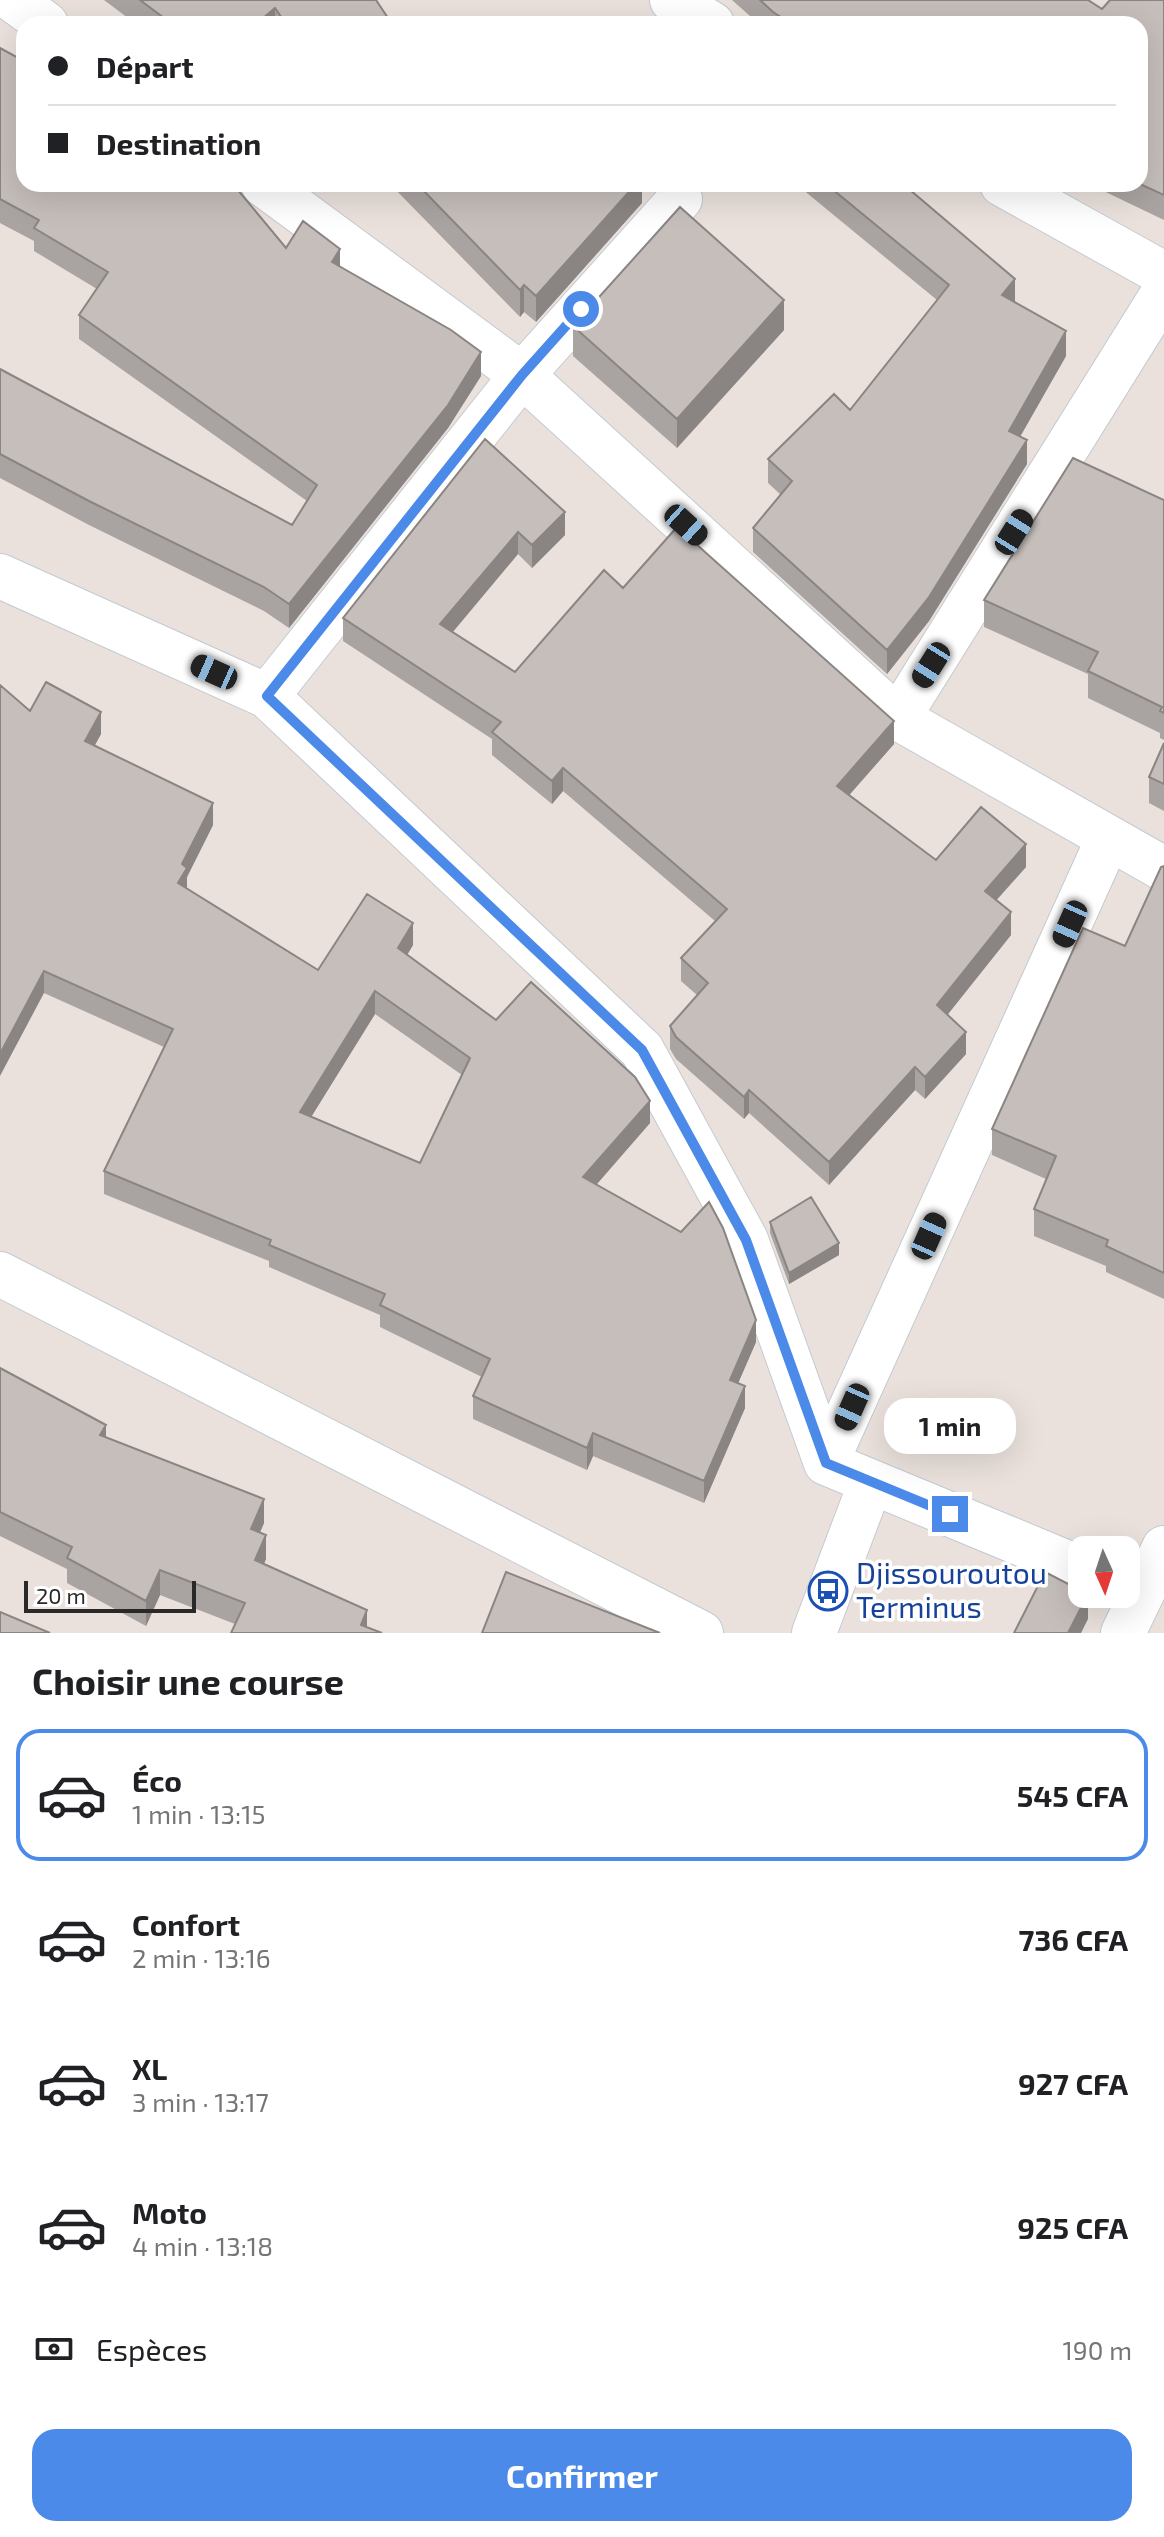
<!DOCTYPE html>
<html lang="fr">
<meta charset="utf-8">
<style>
body{margin:0;font-family:"Exo 2",sans-serif;background:#f2f2f2;color:#202124;height:100vh;display:flex;flex-direction:column;font-size:30px;white-space:nowrap}
*{box-sizing:border-box;margin:0}
p{font-size:26px;color:#757577}
.icon{flex:none;width:44px;height:44px;fill:none;stroke:currentColor;stroke-width:2;stroke-linecap:round;stroke-linejoin:round}
.map{position:relative;height:1633px;overflow:hidden}
.details{display:flex;flex-direction:column;background:#fff;flex:1}
.details>*{flex:none}
.top-card{position:absolute;left:16px;top:16px;width:1132px;height:176px;border-radius:24px;box-shadow:0 8px 32px #0002;display:grid;align-content:center;height:176px;padding:0 32px;background:#fff}
.needle{width:52px;rotate:177deg}
.tools{position:absolute;left:1068px;top:1536px;display:grid;gap:16px}
.tools a{display:grid;place-items:center;width:72px;height:72px;border-radius:16px;background:#fff;box-shadow:0 8px 32px #0002;font-size:40px}
.scale{position:absolute;left:24px;bottom:20px;width:172px;box-sizing:border-box;padding-left:8px;border:4px solid #292929;border-top:0;font-size:22px;line-height:28px;white-space:nowrap;color:#292929;-webkit-text-stroke:6px #fff;paint-order:stroke}
.end{position:absolute;width:36px;height:36px;margin:-18px;border:10px solid #4b8ae8;background:#fff;box-shadow:0 0 0 4px #fff}
.from{border-radius:50%}
.bubble{position:absolute;height:56px;border-radius:24px;background:#fff;box-shadow:0 8px 32px #0002;font-size:26px;font-weight:700;line-height:56px;text-align:center}
.car{position:absolute;width:24px;height:48px;margin:-24px -12px;border-radius:10px;box-shadow:0 0 6px 2px #0007;background:linear-gradient(#222 24%,#8ab4d8 0 40%,#222 0 76%,#8ab4d8 0 86%,#222 0)}
.top-card b{display:flex;align-items:center;gap:28px;height:76px;font-size:30px}
.top-card b+b{border-top:2px solid #e0e0e0}
.top-card i{width:20px;height:20px;background:#202124}
ul{padding:0;list-style:none}
li{display:flex;align-items:center;gap:24px;height:132px;margin:0 16px 12px;padding:0 16px;border:4px solid transparent;border-radius:24px}
li div{flex:1}
li b{display:block;font-size:30px}
li em{font-style:normal;font-weight:700}
li.selected{border-color:#4b8ae8}
li>.icon{width:72px;height:72px;stroke-width:1.5}
h2{padding:0 32px;font-size:36px;line-height:96px}
.pay{display:flex;align-items:center;gap:20px;height:88px;padding:0 32px;font-size:30px}
.pay p{margin-inline-start:auto}
.action{display:flex;gap:16px;margin-top:auto;padding:16px 32px}
.action a{flex:1;height:92px;border-radius:24px;background:#4b8ae8;color:#fff;font-size:32px;font-weight:700;line-height:92px;text-align:center}
.map>svg:first-child{display:block}
.lines{fill:none;stroke-linecap:round;stroke-linejoin:round}
.minor-casing{stroke:#c4cad1;stroke-width:46}
.minor{stroke:#fff;stroke-width:44}
.wall{fill:#a9a3a1;fill-rule:evenodd}
.shaded-wall{fill:#8a8583}
.building{fill:#c5bebb;stroke:#8a8583;stroke-width:2;fill-rule:evenodd}
.route{stroke:#4b8ae8;stroke-width:10}
.labels{text-anchor:middle;stroke-width:7;stroke-linejoin:round;paint-order:stroke}
.transit-label{font-size:30px;fill:#164399;stroke:#fff;text-anchor:start}
</style>
<div class="map">
<svg width="1164" height="1633" viewBox="0 0 1164 1633">
<rect width="100%" height="100%" fill="#eae1dc"/>
<g class="lines">
<g class="minor-casing">
<path id="minor" d="M13,0L46,24
M672,0L712,24
M263,184L522,375L898,718L1164,869
M1002,184L1164,274
M0,576L267,696L642,1050L746,1240L826,1463L1082,1569
M267,696L522,375L680,199
M898,718L1164,292
M0,1274L701,1633
M826,1463L1108,839
M814,1633L871,1482
M1123,1633L1164,1548"/>
</g>
<use href="#minor" class="minor"/>
</g>
<path class="wall" d="M104,0H376L392,24H136Z
M732,0H1088L1102,9L1164,0V220L1089,184H1140V24H759Z
M0,48L24,184L286,248L340,267L481,376L448,428L289,628L264,611L89,525L0,478V369L292,525L307,501L79,339V315L97,289L34,251V241L0,223Z
M390,184H642V203L536,322L524,312L520,317Z
M796,184H903L1066,356L1020,437L1027,464L929,621L887,674L753,552V528L781,495L768,483V459L850,410L937,300Z
M573,326L784,330L677,448L573,356Z
M485,439L565,535L532,568L518,554L453,632L515,672L623,588L894,744L849,795L936,860L1026,867L996,900L1011,935L947,1015L966,1054L925,1099L915,1090L829,1185L749,1113L744,1119L676,1059L670,1049V1026L697,995L681,981V958L715,921L563,791L552,804L492,755V739L343,641V618Z
M1164,500V740L1160,738V733L1088,698V674L984,627V600Z
M30,711L101,734L95,745L213,825L187,877V889L318,970L413,945L407,955L496,1020L650,1123L596,1185L756,1342L738,1383L745,1408L704,1503L593,1456L587,1470L473,1419V1396L482,1377L380,1327V1315L269,1267V1261L104,1194V1171L164,1047L44,993ZM375,1014L462,1075L420,1163L311,1117Z
M1164,743V811L1149,803V777Z
M1164,866V1299L1106,1272V1266L1034,1236V1209L1046,1179L992,1155V1129L1125,946Z
M770,1222L839,1255L789,1284L770,1233Z
M0,1368L106,1437L264,1523L260,1532L266,1559L235,1624L160,1595L146,1626L67,1583V1569L0,1536Z"/>
<path class="shaded-wall" d="M275,8V24H256Z
M633,184H642V203L536,322V296Z
M340,249V272L332,262Z
M1015,279V303L1002,295Z
M524,285V312L520,317V290Z
M784,300V330L677,448V419Z
M1066,331V356L1009,456V431Z
M481,352V376L448,428L289,628V604Z
M1027,440V464L929,621L887,674V650Z
M565,512V535L532,568V545Z
M518,532V554L440,647V624Z
M101,712V734L85,763V741Z
M894,721V744L837,809V786Z
M563,768V791L552,804V781Z
M213,803V825L187,877V890L178,883L182,864Z
M1026,844V867L985,913V891Z
M1011,912V935L937,1028V1005Z
M413,923V945L398,970V948Z
M44,971V993L0,1076V1054Z
M375,991V1014L300,1135V1112Z
M966,1032V1054L925,1099V1077Z
M915,1067V1090L829,1185V1162Z
M749,1090V1113L744,1119V1097Z
M650,1101V1123L583,1200V1177Z
M839,1243V1255L789,1284V1273Z
M756,1320V1342L730,1402V1380Z
M745,1386V1408L704,1503V1481Z
M106,1425V1450L100,1435Z
M593,1433V1456L587,1470V1448Z
M264,1499V1523L251,1554V1529Z
M266,1535V1559L255,1585V1560Z
M160,1570V1595L146,1626V1601Z
M1088,1594V1619L1081,1633H1068Z
M367,1610V1633L361,1625Z"/>
<path class="building" d="M140,0H376L392,24H286L275,8L256,24H172Z
M760,0H1088L1102,9L1110,0H1164V195L1140,184V24H792L773,12Z
M0,48L24,61V184H233L286,248L303,221L340,249L332,262L451,330L481,352L448,405L289,604L264,587L89,501L0,454V369L292,525L317,485L79,315L108,272L34,228L39,220L0,199Z
M417,184H636L536,296L524,285L520,290Z
M826,184H903L1015,279L1002,295L1066,331L1009,431L1027,440L929,597L887,650L753,528L792,481L768,459L834,394L850,410L949,285Z
M680,207L784,300L677,419L573,326Z
M485,439L565,512L532,545L518,532L440,624L515,672L604,570L623,588L677,527L894,721L837,786L936,860L981,807L1026,844L985,891L1011,912L937,1005L966,1032L925,1077L915,1067L829,1162L749,1090L744,1097L676,1037L670,1026L708,983L681,958L727,909L563,768L552,781L492,732L501,722L343,618Z
M1073,458L1164,500V713L1160,711L1162,707L1088,671L1098,652L984,600Z
M46,682L101,712L85,741L213,803L182,864L187,868L178,883L318,970L367,894L413,923L398,948L496,1020L531,982L635,1077L650,1101L583,1177L681,1232L709,1202L723,1228L756,1320L730,1380L745,1386L704,1481L593,1433L587,1448L473,1396L490,1359L380,1305L385,1294L269,1245L271,1240L104,1171L173,1029L44,971L0,1054V685L30,711ZM375,991L470,1058L420,1163L300,1112Z
M1164,743V784L1149,777Z
M1164,866V1273L1106,1246L1108,1240L1034,1209L1056,1156L992,1129L1083,928L1125,946L1161,867Z
M811,1197L839,1243L789,1273L770,1222Z
M0,1368L106,1425L100,1435L264,1499L251,1529L266,1535L255,1560L367,1610L361,1625L382,1633H231L245,1603L160,1570L146,1601L67,1558L72,1547L0,1512Z
M506,1572L660,1633H482Z
M1045,1572L1082,1591V1594H1088L1068,1633H1014Z
M0,1612L50,1633H0Z"/>
<g class="lines">
<path class="route" d="M581,309L522,375L267,696L642,1050L746,1240L826,1463L950,1514"/>
</g>
<defs>
<g id="bus-ring" transform="scale(2)"><circle r="9.5" fill="#fff" stroke="#1a4fb4" stroke-width="1.5"/><path d="M-5-6H5V4H4V6H2V4H-2V6H-4V4H-5ZM-3.5-4V0h7V-4ZM-3.5 1.2v1.5H-2V1.2ZM2 1.2v1.5H3.5V1.2Z" fill="#1a4fb4"/></g>
</defs>
<g fill-rule="evenodd">
<use href="#bus-ring" x="828" y="1591"/>
</g>
<g class="labels">
<g class="transit-label">
<text x="856" y="1584">Djissouroutou<tspan x="856" dy="34">Terminus</tspan></text>
</g>
</g>
</svg>
<div class="tools">
<a><svg class="needle" viewBox="-14 -14 28 28"><path d="M0-13l5 13h-10z" fill="#e53935"/><path d="M0 13l5-13h-10z" fill="#757577"/></svg></a>
</div>
<div class="scale">20 m</div>
<i class="end from" style="left:581px;top:309px"></i>
<i class="end" style="left:950px;top:1514px"></i>
<div class="bubble" style="left:884px;top:1398px;width:132px">1 min</div>
<i class="car" style="left:686px;top:525px;rotate:132deg"></i>
<i class="car" style="left:1014px;top:532px;rotate:32deg"></i>
<i class="car" style="left:931px;top:665px;rotate:212deg"></i>
<i class="car" style="left:214px;top:672px;rotate:294deg"></i>
<i class="car" style="left:1070px;top:924px;rotate:204deg"></i>
<i class="car" style="left:929px;top:1236px;rotate:24deg"></i>
<i class="car" style="left:852px;top:1407px;rotate:204deg"></i>
<div class="top-card">
<b><i class="from"></i>Départ</b>
<b><i></i>Destination</b>
</div>
</div>
<section class="details">
<h2>Choisir une course</h2>
<ul>
<li class="selected"><svg class="icon" aria-label="car" viewBox="0 0 24 24"><path d="M5 17H2v-5l4-1 3-4h7l3 4 3 1v5h-3M9 17h6M6 11h13"/><circle cx="7" cy="17" r="2"/><circle cx="17" cy="17" r="2"/></svg><div><b>Éco</b><p>1 min · 13:15</p></div><em>545 CFA</em></li>
<li><svg class="icon" aria-label="car" viewBox="0 0 24 24"><path d="M5 17H2v-5l4-1 3-4h7l3 4 3 1v5h-3M9 17h6M6 11h13"/><circle cx="7" cy="17" r="2"/><circle cx="17" cy="17" r="2"/></svg><div><b>Confort</b><p>2 min · 13:16</p></div><em>736 CFA</em></li>
<li><svg class="icon" aria-label="car" viewBox="0 0 24 24"><path d="M5 17H2v-5l4-1 3-4h7l3 4 3 1v5h-3M9 17h6M6 11h13"/><circle cx="7" cy="17" r="2"/><circle cx="17" cy="17" r="2"/></svg><div><b>XL</b><p>3 min · 13:17</p></div><em>927 CFA</em></li>
<li><svg class="icon" aria-label="car" viewBox="0 0 24 24"><path d="M5 17H2v-5l4-1 3-4h7l3 4 3 1v5h-3M9 17h6M6 11h13"/><circle cx="7" cy="17" r="2"/><circle cx="17" cy="17" r="2"/></svg><div><b>Moto</b><p>4 min · 13:18</p></div><em>925 CFA</em></li>
</ul>
<div class="pay"><svg class="icon" aria-label="cash" viewBox="0 0 24 24"><path d="M3 7h18v10H3z"/><circle cx="12" cy="12" r="2"/></svg>Espèces<p>190 m</p></div>
<div class="action"><a>Confirmer</a></div>
</section>
